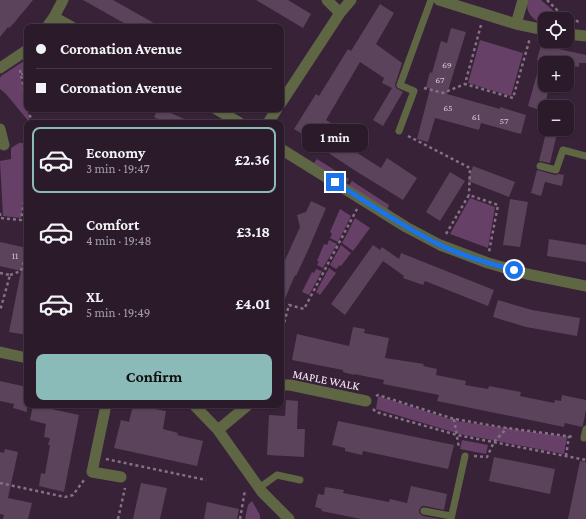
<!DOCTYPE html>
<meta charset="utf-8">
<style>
body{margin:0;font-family:"Crimson Pro",serif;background:#362736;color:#f1f3f6;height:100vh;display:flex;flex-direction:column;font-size:15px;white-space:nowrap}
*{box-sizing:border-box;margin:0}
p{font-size:13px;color:#a5a1a8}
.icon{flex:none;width:22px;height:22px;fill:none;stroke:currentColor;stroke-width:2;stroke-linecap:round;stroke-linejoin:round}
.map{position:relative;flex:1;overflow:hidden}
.details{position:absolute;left:24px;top:120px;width:260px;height:288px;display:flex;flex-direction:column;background:#2a1a2a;border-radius:8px;box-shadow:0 1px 3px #0004,0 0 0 1px #463847}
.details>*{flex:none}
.top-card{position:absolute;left:24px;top:24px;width:260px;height:88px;border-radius:8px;box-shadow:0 1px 3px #0004,0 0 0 1px #463847;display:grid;align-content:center;height:88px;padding:0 12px;background:#2a1a2a}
.buttons{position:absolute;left:538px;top:12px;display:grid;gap:8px}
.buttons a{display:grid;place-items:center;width:36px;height:36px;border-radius:8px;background:#2a1a2a;box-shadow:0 1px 3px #0004,0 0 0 1px #463847;font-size:20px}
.end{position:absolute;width:18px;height:18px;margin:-9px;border:5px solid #1a73e8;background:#fff;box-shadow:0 0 0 2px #fff}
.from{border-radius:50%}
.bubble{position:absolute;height:28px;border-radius:8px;background:#2a1a2a;box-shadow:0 1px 3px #0004,0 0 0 1px #463847;font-size:13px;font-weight:700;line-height:28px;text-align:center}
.top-card b{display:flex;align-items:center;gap:14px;height:38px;font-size:15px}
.top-card b+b{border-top:1px solid #463847}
.top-card i{width:10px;height:10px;background:#f1f3f6}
ul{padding:7px 0 0;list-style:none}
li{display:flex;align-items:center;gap:12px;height:66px;margin:0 8px 6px;padding:0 4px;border:2px solid transparent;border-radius:8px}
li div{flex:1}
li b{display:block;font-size:15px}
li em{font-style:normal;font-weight:700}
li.selected{border-color:#8bbbb9}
li>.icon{width:36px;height:36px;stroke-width:1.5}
.primary-button{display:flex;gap:8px;margin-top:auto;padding:8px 12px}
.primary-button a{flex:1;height:46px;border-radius:8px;background:#8bbbb9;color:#111;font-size:16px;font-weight:700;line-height:46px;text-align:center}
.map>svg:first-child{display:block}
.green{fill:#674067}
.building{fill:#5b435b}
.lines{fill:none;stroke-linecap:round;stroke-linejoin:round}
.path{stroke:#847284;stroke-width:2.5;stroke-dasharray:3 3;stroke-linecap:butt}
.service{stroke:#5f6644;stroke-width:7}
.minor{stroke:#5f6644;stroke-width:11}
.route{stroke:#1a73e8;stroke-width:5}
.labels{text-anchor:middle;stroke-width:3;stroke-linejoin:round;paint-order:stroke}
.number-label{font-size:10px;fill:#d4c3d4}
.street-label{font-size:12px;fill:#fceefc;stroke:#382238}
</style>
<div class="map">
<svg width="586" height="519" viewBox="0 0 586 519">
<rect width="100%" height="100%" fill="#382238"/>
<path class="green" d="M528,0H541L556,13L566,19H545V24C534,22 524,12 528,0Z
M480,40L523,53L511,96L468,83Z
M27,59V72H20L30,123L6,94L0,89V78L1,76Z
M19,143H27V178L21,218L3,216L0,161L11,159V148Z
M317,159L349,179L346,184L314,163Z
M352,181L389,205L387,210L349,185Z
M470,198L495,207L488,248L450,234Z
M340,209L351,216L338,242L330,238L332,234L330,232Z
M355,218L370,228L353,251L342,243Z
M329,240L337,244L323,268L317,265L319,261H317L324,244L327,245Z
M341,245L351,253L341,266L340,265L336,269L330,265Z
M329,268L336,273L320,295L316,292Z
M316,269L322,271L309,295L302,292L312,272L314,273Z
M378,396L456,421L567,437L564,454L460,434L376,409Z
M462,440L488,445L486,454L460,449Z
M252,501L260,515V519H245L248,505Z"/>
<path class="building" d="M0,0H33L14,23L9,28L8,27L0,37Z
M83,0H113L161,27H131Z
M256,0H288L311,14L303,28Z
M380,4L394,13L376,44L402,63L395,85L396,88L403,92L383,126L373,120L392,88L382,83L384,78L360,62L326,120L342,129L336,138L362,156L381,168L387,158L417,178L403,200L354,170L318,146L319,144L294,129L316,94L319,96L348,49L351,51Z
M451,28L466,32L447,94L500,109V107L526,115L521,134L481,123L479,130L435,118L428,142L417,139L430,89L426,87L430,72L432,73L441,41L447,43Z
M541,45L586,55V63H579V67L567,65V63H545V85H550L543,111L528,106L540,63H538L539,61L537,60Z
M158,109H162L193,123H166L154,117Z
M547,129H558L550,163L539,161Z
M473,166L515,182L509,197L468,181Z
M537,170L555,175L559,174L564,175L562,186L545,182L541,196L531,193Z
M450,172L465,181L440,221L426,212Z
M510,199L528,202L520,247L503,245Z
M311,201L326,208L309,248L296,276L295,275L281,308V269L300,227L297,215L306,212Z
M549,239L586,245V262L547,256Z
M0,242L27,248V335L9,332L21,271L0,266Z
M373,245L380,250L382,247L399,259L401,253L494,290L488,306L425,281L423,285L403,278L404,276L383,261L345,315L331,304Z
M498,300L532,310L580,318L577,336L526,327L493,317Z
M353,327L365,329L364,333L389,338L385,358L424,364L423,366L437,369L436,375L466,381L465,385L488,389L489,386L521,392L520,396L554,403L555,400L561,401L562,395L586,400V410L583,425L582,427L565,423L564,427L437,401L439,395L383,384L384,380L354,374V375L343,372V370L292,360L297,334L349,346Z
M0,381L27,387V412L13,408L14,404L0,401Z
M286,400L298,401L297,429H305L304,457L267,455L269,415L285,416Z
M33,405L79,415L64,492L39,486L41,473L45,474L50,445H48L50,438L44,437L46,424L30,420Z
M133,405L166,411L163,429L178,433L177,435L203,441L197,466L114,448L121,420L129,422Z
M338,421L454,445L448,469L363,451L362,455L345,451V448L332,445Z
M5,449L18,452L8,498L32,503L28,519H3L4,515L0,514V452L4,453Z
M494,457L555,469L550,494L489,481Z
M580,461L586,462V519H568Z
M141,483L167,488L160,519H133Z
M411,486L447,494L444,510L425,506H422L419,510V513L423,516L440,519H361L321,511L322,509L315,507L318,494L324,495L325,487L344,490L343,493L389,502L390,499L407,503Z
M207,502L239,509L237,519H204Z"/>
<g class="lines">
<path class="path" d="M547,0L560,13L579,22
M481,25L465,84L513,98L530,38
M20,70L27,103
M21,74H27
M424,88L443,93L465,84
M28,109L32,123
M408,136L470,168L469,195
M0,213V218L21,220L27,184
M446,234L469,195L498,205L489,252
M0,273L10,275L0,311
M10,275L21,271L27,250
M281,334L289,305L304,309L357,209
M376,396L378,395L454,419L507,428L574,437
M373,409L376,412L457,435L586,460
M454,419L459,448
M474,456L487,457L494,442L507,428
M566,456L569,436
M106,459L206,480
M0,483L65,497L73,495L84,480
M118,519L125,488
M240,519L245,490"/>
<path class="service" d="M399,131L414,91L400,85L431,0
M540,166L556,170L563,150L586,156
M584,438L586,429
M259,488L277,475L300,480
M424,511L451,516
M451,519L465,456"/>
<path class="minor" d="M327,0L340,13
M439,0L516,24L545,30
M54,17L72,27
M516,24L523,0
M47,27L54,17L63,0
M567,34L586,36
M0,68L27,50
M281,103L340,13L351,0
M216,109L240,123
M268,123L277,109
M0,129L4,145
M281,149L406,227L440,245L488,263L527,274L586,286
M0,352L27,358
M281,385H290L366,401
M106,405L92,472L121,477
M194,405L218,430L262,492L289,519
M218,430L248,405"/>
</g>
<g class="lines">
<path class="route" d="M335,182C369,204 402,226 438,244C462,256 489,263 514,270"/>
</g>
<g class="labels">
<g class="number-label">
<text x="447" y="68">69</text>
<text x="440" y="83">67</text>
<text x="448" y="111">65</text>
<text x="476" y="120">61</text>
<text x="504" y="124">57</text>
<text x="15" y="259">11</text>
</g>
<g class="street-label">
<text transform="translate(326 380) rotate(11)" y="4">MAPLE WALK</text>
</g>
</g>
</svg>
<div class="buttons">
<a><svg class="icon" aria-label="locate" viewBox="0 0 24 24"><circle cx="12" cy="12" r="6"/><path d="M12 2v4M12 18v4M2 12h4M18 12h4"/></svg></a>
<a>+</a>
<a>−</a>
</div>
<i class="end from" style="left:514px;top:270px"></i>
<i class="end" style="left:335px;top:182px"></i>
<div class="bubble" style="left:302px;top:124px;width:66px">1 min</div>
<div class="top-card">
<b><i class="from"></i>Coronation Avenue</b>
<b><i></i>Coronation Avenue</b>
</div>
<section class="details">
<ul>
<li class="selected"><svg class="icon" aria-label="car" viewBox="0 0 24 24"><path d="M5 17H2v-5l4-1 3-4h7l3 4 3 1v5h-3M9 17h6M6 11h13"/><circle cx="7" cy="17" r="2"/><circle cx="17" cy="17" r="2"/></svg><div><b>Economy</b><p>3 min · 19:47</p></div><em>£2.36</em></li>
<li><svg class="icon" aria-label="car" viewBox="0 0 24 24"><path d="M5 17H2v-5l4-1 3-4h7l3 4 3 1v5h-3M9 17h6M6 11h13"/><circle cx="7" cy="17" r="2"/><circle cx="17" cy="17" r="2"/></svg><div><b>Comfort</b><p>4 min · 19:48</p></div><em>£3.18</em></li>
<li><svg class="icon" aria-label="car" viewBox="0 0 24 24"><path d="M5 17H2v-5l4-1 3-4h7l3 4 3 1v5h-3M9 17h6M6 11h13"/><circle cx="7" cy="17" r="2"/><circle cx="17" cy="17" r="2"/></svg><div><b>XL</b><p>5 min · 19:49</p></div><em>£4.01</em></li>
</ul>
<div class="primary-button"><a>Confirm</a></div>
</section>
</div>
